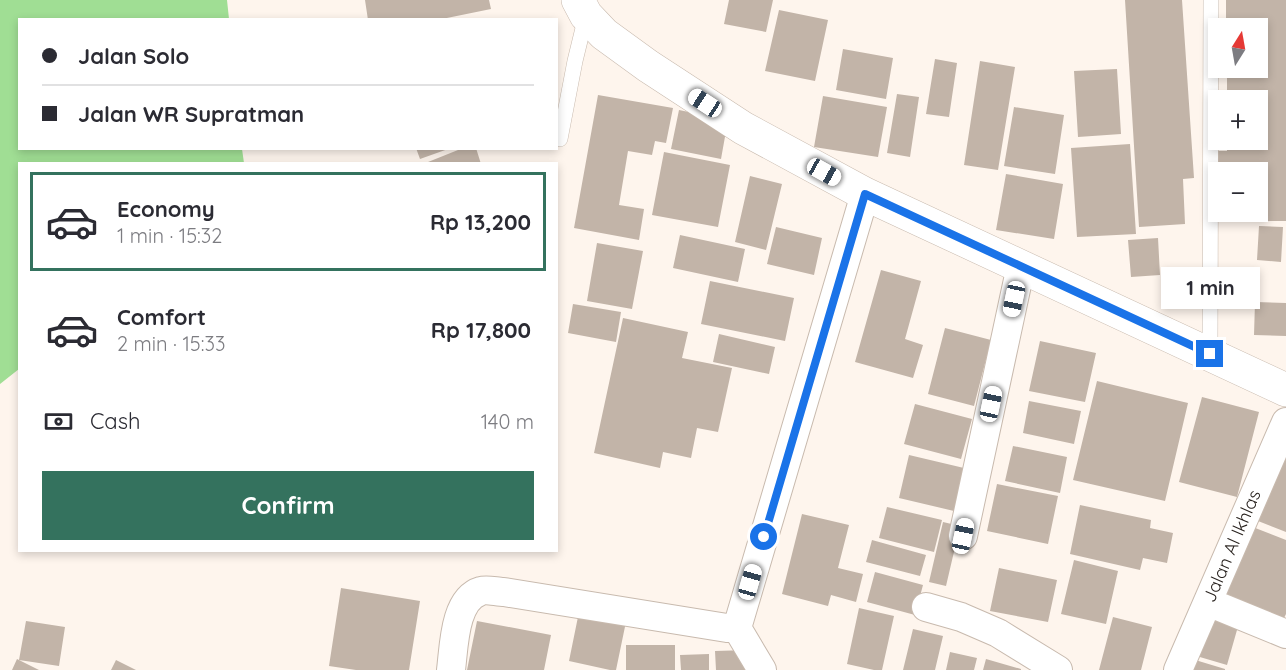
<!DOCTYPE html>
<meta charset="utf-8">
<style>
body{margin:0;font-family:Quicksand,sans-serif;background:#f7f7f7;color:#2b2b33;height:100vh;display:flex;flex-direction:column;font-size:22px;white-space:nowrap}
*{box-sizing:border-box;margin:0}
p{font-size:20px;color:#7c7c81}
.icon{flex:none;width:33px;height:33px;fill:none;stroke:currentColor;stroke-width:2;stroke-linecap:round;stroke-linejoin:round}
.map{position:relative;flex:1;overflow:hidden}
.drawer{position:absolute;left:18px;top:162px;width:540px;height:390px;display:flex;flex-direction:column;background:#fff;border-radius:0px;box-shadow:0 3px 9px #0003}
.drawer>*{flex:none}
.hud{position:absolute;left:18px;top:18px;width:540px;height:132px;border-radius:0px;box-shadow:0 3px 9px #0003;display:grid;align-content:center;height:132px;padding:0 24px;background:#fff}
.needle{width:39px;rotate:11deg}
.controls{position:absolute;left:1208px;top:18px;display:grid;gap:12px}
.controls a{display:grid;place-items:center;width:60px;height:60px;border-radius:0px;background:#fff;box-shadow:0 3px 9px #0003;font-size:30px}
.end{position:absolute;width:27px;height:27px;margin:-14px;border:8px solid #1a73e8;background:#fff;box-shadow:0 0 0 3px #fff}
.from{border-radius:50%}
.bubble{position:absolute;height:42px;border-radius:0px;background:#fff;box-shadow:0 3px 9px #0003;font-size:20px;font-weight:700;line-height:42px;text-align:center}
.car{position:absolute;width:18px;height:36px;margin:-18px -9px;border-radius:8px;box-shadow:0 0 4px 2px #0007;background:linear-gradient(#fff 24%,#345 0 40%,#fff 0 76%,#345 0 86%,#fff 0)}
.hud b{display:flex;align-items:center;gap:21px;height:57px;font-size:22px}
.hud b+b{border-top:2px solid #e1e1e2}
.hud i{width:15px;height:15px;background:#2b2b33}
ul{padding:10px 0 0;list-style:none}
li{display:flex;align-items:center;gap:18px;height:99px;margin:0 12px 9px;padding:0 12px;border:3px solid transparent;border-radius:0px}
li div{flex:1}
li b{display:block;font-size:22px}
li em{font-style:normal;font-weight:700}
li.on{border-color:#34725e}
li>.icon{width:54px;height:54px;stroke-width:1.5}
.pay{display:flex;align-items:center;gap:15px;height:66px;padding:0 24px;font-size:22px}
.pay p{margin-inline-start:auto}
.button{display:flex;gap:12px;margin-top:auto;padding:12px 24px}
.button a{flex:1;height:69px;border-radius:0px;background:#34725e;color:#fff;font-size:24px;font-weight:700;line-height:69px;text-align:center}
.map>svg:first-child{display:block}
.green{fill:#a0de94}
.building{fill:#c2b4a8}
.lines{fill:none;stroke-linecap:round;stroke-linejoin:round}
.lane-casing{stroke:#c8baae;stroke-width:16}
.street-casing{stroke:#c8baae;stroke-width:30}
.secondary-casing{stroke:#c8baae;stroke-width:34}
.lane{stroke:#fff;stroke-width:15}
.street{stroke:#fff;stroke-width:28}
.secondary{stroke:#fff;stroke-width:33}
.route{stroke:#1a73e8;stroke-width:8}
.labels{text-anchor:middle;stroke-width:4.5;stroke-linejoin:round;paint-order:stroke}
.street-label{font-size:18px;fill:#29231f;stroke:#fff}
</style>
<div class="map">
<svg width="1286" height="670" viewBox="0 0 1286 670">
<rect width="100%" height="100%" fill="#fef5ed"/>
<path class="green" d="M0,0H227L229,19L20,20V148L242,149L244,163L20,164L19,369L0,384Z"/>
<path class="building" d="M365,0H489L491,9L437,20H368Z
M729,0H773L766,32L724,24Z
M1125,0H1182L1194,178L1183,179L1185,224L1139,227Z
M1226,0H1286V221H1218V212H1257V172H1218V151H1227V140H1257V100H1227V68H1257V28H1226Z
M779,10L828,20L815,81L765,71Z
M843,49L893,58L886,99L836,90Z
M935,59L957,63L949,117L926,114Z
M980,61L1015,67L998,170L964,165Z
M1117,69L1121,134L1078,137L1074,71Z
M897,94L919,97L910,157L887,153Z
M598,95L673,108L666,143L655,141L652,155L628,151L619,205L644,209L639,240L574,228Z
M823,96L887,107L878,157L814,147Z
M1014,107L1064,115L1055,174L1004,166Z
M679,110L728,120L721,159L671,149Z
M1130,144L1136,234L1077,237L1071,148Z
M416,148H448V149L420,159Z
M463,148H476L481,164H423Z
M664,152L730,165L718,227L652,215Z
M1006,174L1063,184L1054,239L996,230Z
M750,176L782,184L766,250L735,242Z
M1259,226L1283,227L1281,262L1257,260Z
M776,227L822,238L814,275L767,264Z
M680,235L745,249L738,282L673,268Z
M1158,238L1160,275L1131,277L1128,240Z
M597,243L643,251L632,309L587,301Z
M881,270L921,281L905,339L923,345L913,378L855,362Z
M710,281L794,298L785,341L701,324Z
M1255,302L1286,303V336L1254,335Z
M573,304L621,312L616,342L568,333Z
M623,318L688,332L682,358L732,368L718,432L697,428L691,458L663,452L660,468L594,453Z
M945,328L991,340L974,406L928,394Z
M719,334L775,347L769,374L713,362Z
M1040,341L1096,353L1085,402L1029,391Z
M1097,381L1188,403L1165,501L1073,480Z
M1202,397L1259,412L1237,497L1179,482Z
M1029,401L1081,411L1074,444L1023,433Z
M915,404L972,419L961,459L904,444Z
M1286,440V532L1253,519Z
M1013,446L1067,457L1060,493L1005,481Z
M909,455L964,468L954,511L899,498Z
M997,484L1058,496L1048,544L987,531Z
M1080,505L1151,520L1150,528L1173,533L1167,563L1143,558L1140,570L1070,554Z
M887,507L942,520L934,552L879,538Z
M802,514L849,525L838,568L863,574L856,602L831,595L828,606L782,594Z
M943,522L960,526L946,586L929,582Z
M1245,524L1286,540V614L1284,618L1218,592Z
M872,540L926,555L920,576L866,562Z
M1074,560L1118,571L1106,624L1061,614Z
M999,568L1057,580L1048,622L990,611Z
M875,572L923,585L915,615L867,602Z
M341,588L420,601L409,670H356L329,666Z
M580,607L627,617L616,670H610L569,661Z
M859,608L894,616L882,670H874L847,664Z
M1206,613L1239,623L1227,665L1193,655Z
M1113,617L1152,627L1141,670H1099Z
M26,621L65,627L59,666L19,660Z
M477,621L551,635L544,670H467Z
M913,629L943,636L935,670H903Z
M626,645H675V670H626Z
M749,650V670H716L715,651Z
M950,652L977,658L974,670H946Z
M709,654V670H681L680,655Z
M17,659L39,670H12Z
M986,659L1021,669V670H983Z
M1192,659L1225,669V670H1189Z
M116,660L136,670H111Z"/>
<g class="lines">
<g class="lane-casing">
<path id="lane" d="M560,139L575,61L586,16
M1210,354L1211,0"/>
</g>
<g class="street-casing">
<path id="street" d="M963,536L1021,266
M1208,602L1286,634
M926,607L961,617L998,633L1058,670
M451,670C454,647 454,599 481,591C487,589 497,592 504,592L727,628H737
M762,670L737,628L865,194
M1178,670L1286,422"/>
</g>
<g class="secondary-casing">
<path id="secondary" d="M578,0L586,15L604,34L648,66L743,128L865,194L1286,390"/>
</g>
<use href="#lane" class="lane"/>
<use href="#street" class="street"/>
<use href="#secondary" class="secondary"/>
</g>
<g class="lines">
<path class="route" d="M764,537L865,194L1210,354"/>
</g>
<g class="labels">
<g class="street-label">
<text transform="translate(1232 546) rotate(-67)" y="6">Jalan Al Ikhlas</text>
</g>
</g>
</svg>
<div class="controls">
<a><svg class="needle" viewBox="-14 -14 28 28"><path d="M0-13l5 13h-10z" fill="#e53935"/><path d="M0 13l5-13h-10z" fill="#7c7c81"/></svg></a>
<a>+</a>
<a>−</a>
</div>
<i class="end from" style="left:764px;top:537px"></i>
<i class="end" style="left:1210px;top:354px"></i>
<div class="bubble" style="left:1161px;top:267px;width:99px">1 min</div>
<i class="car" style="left:705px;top:103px;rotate:303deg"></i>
<i class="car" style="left:824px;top:172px;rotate:119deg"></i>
<i class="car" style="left:1014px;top:299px;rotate:192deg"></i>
<i class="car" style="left:991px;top:404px;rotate:12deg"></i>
<i class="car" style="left:963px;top:536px;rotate:12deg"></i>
<i class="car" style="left:750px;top:582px;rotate:16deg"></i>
<div class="hud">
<b><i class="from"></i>Jalan Solo</b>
<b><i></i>Jalan WR Supratman</b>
</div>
<section class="drawer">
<ul>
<li class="on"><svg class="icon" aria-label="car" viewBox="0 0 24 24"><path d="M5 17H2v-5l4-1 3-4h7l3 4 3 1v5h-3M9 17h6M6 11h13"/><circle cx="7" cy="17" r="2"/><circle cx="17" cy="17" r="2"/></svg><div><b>Economy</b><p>1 min · 15:32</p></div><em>Rp 13,200</em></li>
<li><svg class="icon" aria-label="car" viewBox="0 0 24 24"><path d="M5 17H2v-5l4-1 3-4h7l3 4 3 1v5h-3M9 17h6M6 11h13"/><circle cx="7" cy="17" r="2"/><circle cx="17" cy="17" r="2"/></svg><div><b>Comfort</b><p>2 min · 15:33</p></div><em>Rp 17,800</em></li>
</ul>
<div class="pay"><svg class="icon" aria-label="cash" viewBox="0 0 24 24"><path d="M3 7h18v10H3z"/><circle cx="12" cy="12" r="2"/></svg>Cash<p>140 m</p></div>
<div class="button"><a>Confirm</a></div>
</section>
</div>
